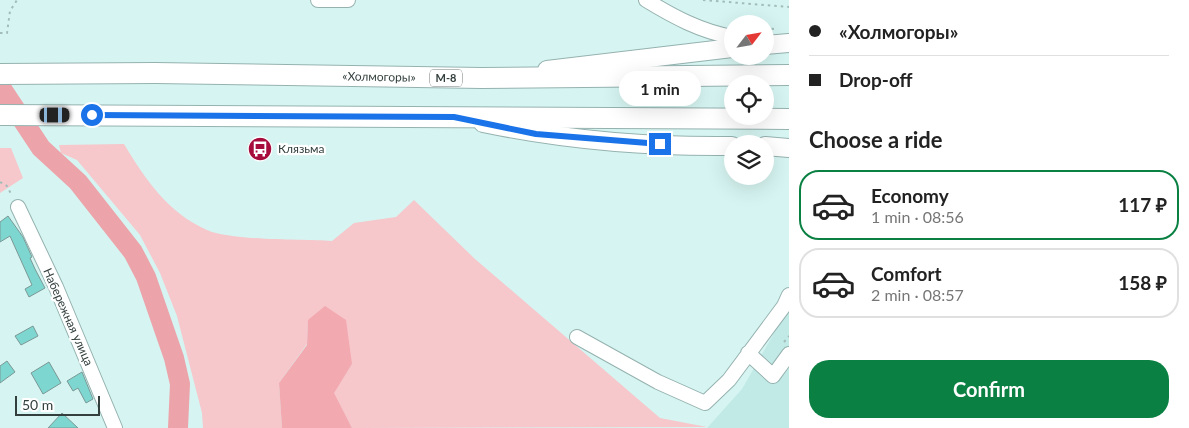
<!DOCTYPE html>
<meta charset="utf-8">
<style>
body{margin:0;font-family:Lato,sans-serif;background:#f2f2f2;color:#222;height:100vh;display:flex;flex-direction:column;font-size:19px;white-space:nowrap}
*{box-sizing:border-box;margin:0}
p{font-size:16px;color:#767676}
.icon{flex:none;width:28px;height:28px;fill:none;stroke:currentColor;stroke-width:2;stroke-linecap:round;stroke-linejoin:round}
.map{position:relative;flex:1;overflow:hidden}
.panel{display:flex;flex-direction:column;background:#fff;width:400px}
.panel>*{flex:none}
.hud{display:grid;align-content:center;height:110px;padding:0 20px;background:#fff}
.needle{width:32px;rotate:59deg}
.controls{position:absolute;left:724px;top:15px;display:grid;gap:10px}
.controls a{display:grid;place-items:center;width:50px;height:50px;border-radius:50%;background:#fff;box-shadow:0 5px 20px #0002;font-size:25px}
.scale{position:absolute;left:15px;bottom:12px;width:85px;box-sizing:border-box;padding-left:5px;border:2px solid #323f3d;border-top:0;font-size:14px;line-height:18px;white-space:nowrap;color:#323f3d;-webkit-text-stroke:4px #fff;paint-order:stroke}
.end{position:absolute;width:22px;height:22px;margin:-11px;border:6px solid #1a73e8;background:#fff;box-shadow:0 0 0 2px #fff}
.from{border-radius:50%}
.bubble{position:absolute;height:35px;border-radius:18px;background:#fff;box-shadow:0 5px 20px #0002;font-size:16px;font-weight:700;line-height:35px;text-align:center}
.car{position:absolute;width:15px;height:30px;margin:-15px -8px;border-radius:6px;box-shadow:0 0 4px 1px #0007;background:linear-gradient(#222 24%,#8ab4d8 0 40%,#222 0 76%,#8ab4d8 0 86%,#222 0)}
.hud b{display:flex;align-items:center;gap:18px;height:48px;font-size:19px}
.hud b+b{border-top:1px solid #e0e0e0}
.hud i{width:12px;height:12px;background:#222}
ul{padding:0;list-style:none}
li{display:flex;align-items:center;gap:15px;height:70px;margin:0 10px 8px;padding:0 10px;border:2px solid #e0e0e0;border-radius:20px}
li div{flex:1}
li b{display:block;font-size:19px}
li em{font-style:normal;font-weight:700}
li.selected{border-color:#0b8043}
li>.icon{width:45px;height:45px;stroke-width:1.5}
h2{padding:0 20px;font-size:22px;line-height:60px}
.action{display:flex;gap:10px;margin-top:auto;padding:10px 20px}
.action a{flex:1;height:58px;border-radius:20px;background:#0b8043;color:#fff;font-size:20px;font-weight:700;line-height:58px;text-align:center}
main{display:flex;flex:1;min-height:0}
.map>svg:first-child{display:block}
.built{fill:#c1eae6}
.green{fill:#f6c7cb}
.forest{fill:#f3a9b0}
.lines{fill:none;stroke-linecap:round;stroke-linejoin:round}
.river{stroke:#eca3aa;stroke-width:20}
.building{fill:#7dd7d0;stroke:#7b9895}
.minor-casing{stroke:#95b2af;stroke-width:16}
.major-casing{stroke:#95b2af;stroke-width:20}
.highway-casing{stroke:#95b2af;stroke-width:22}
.path{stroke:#a2bcb9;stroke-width:2;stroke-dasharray:2.5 4;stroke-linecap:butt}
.minor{stroke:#fff;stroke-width:14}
.major{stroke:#fff;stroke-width:18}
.highway{stroke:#fff;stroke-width:20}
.route{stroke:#1a73e8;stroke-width:6}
.labels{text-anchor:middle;stroke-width:4.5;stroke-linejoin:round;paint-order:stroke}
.shield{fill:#fff;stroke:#707977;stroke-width:1}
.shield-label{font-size:11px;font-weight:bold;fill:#323f3d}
.street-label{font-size:12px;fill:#323f3d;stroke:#fff}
.poi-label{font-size:12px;fill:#323f3d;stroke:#fff;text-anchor:start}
</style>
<main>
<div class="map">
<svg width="789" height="428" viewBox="0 0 789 428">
<rect width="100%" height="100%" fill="#d6f5f2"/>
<path class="built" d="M789,307V428H707L742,389Z"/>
<path class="green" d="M124,144C145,179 168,213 207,230C231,241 303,239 332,241L354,223L396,217L414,200L475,259L660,418L707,427L352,428L333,393L352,364L308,320L307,344L279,383L282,428H203L202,413L177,316L160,273L140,235L77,160L61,153L59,145Z
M0,148H11L23,178L0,193Z"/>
<path class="forest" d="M325,306L346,320L352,364L334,393L352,428H282L279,383L307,345L308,320Z"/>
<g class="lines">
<path class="river" d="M0,86L41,148L78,182L133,252L146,277L174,358L180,384L178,428"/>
</g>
<path class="building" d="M8,216L23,237L32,257L30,258L35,269L45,288L29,297L25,289L32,285L10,236L0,242V222Z
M33,326L38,336L21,345L15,336Z
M7,361L15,372L0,383V366Z
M49,362L61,383L43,394L31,373Z
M82,372L93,399L86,403L78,388L73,391L67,381Z
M62,413L78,428H48Z"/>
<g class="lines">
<g class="minor-casing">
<path id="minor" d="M318,0H348
M646,0C674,17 700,31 732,37
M18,207L56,287L115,428
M577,337L658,382L705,403L729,380L784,306L789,295
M748,353L773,376L789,354"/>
</g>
<g class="major-casing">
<path id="major" d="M765,45L789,43
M547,70L732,48
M483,123C565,140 649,147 732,146
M765,146L789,148"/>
</g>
<g class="highway-casing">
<path id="highway" d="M0,74L155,73L482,78L789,75
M0,115L789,119"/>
</g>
<path class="path" d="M703,0L789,7
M765,28L774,29
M0,33H7L10,11L17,0
M0,182L7,186L12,196
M784,342L789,336"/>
<use href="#minor" class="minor"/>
<use href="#major" class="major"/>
<use href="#highway" class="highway"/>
</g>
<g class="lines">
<path class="route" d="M92,115L454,117L536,134L660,144"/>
</g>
<defs>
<g id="bus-disc" transform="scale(1.25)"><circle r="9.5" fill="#a60c3c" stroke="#fff"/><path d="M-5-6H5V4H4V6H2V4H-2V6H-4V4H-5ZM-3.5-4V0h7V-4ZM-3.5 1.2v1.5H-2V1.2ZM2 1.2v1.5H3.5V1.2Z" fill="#fff"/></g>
</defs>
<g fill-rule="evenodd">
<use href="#bus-disc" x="260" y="149"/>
</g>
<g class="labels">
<rect class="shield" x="430" y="69.5" width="32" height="17" rx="4"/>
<g class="shield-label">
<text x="446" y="82">М-8</text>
</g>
<g class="street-label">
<text transform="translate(379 77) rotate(1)" y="4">«Холмогоры»</text>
<text transform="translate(68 317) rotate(66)" y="4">Набережная улица</text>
</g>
<g class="poi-label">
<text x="278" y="153">Клязьма</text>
</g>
</g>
</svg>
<div class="controls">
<a><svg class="needle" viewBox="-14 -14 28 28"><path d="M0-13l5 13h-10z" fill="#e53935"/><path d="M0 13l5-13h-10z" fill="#767676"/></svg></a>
<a><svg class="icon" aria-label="locate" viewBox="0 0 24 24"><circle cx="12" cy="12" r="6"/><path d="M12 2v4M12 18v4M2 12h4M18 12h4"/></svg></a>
<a><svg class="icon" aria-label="layers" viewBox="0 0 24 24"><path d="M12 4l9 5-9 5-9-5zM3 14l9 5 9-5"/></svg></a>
</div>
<div class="scale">50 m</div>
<i class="end from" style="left:92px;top:115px"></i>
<i class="end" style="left:660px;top:144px"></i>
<div class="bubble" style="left:619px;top:71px;width:82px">1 min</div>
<i class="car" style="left:55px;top:115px;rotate:90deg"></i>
</div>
<section class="panel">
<div class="hud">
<b><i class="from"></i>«Холмогоры»</b>
<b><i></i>Drop-off</b>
</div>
<h2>Choose a ride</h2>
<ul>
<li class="selected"><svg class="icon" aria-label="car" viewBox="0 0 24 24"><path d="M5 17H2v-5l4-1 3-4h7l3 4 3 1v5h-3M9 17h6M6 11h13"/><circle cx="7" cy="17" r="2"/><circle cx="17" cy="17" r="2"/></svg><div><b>Economy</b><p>1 min · 08:56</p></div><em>117 ₽</em></li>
<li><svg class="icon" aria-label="car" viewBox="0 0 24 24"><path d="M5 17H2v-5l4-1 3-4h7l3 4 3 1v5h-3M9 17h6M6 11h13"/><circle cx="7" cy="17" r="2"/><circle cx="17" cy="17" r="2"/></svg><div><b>Comfort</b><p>2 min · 08:57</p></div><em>158 ₽</em></li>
</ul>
<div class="action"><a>Confirm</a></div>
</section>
</main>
